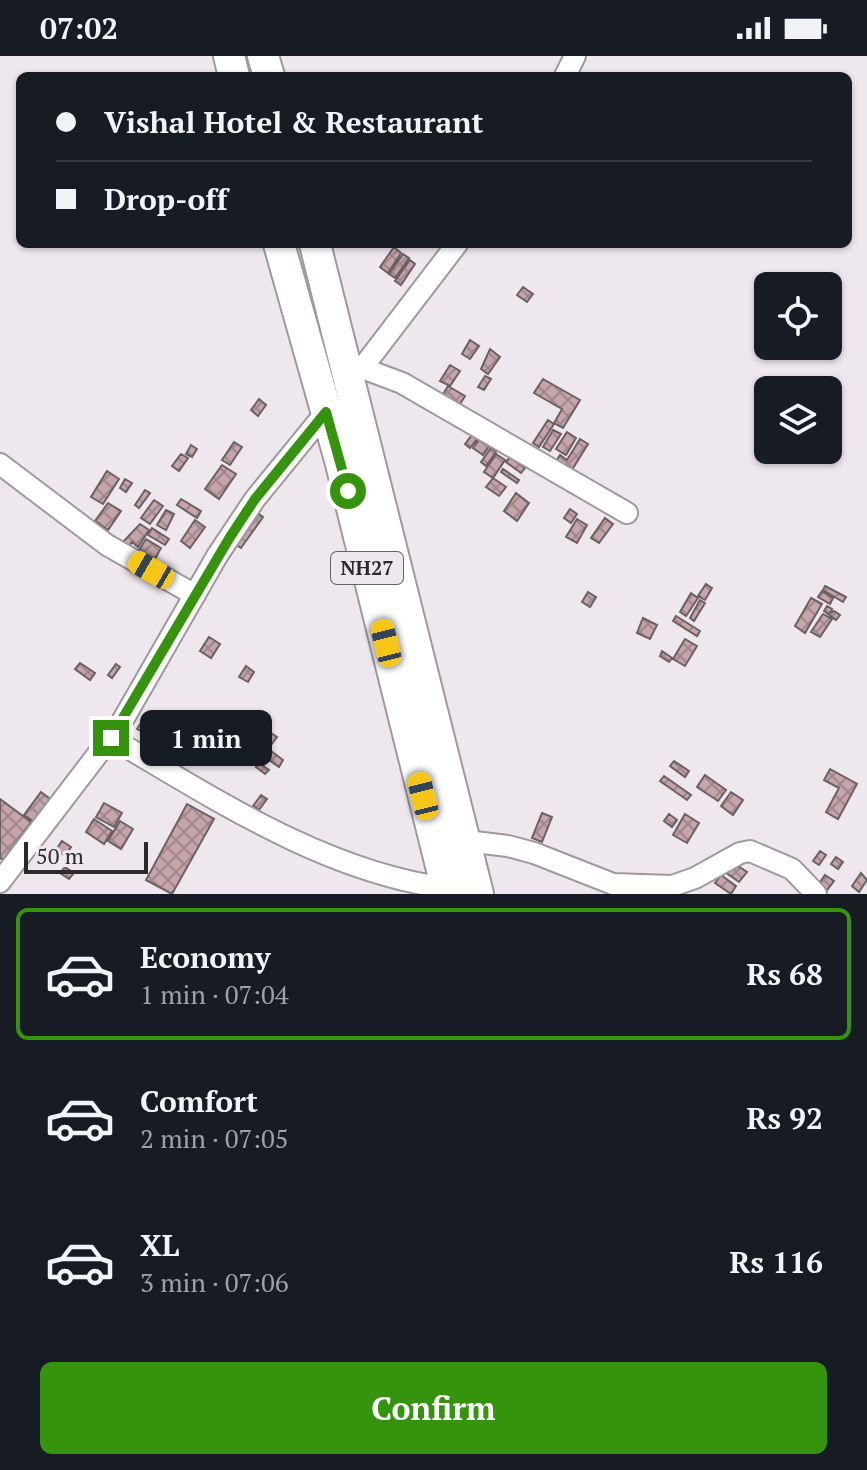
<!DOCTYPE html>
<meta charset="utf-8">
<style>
body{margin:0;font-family:"PT Serif",serif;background:#20242c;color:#f1f3f6;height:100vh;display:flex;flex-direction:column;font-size:30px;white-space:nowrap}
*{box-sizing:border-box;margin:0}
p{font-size:26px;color:#9ea1a6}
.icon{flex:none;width:44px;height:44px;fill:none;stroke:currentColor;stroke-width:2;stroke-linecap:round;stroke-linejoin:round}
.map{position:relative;height:838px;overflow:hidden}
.details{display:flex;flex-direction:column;background:#171b24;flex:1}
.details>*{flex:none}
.hud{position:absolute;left:16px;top:16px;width:836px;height:176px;border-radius:12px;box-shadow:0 2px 6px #0004;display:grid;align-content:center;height:176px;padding:0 40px;background:#171b24}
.controls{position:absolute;left:754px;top:216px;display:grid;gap:16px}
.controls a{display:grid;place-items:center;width:88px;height:88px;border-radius:12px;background:#171b24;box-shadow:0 2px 6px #0004;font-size:40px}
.scale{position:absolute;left:24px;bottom:20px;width:124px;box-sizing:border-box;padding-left:8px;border:4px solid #2c282b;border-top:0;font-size:22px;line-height:28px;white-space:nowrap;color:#2c282b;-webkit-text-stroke:6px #efe7ee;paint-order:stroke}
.end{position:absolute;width:36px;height:36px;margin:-18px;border:10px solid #35930d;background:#fff;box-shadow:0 0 0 4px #fff}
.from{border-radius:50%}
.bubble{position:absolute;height:56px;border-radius:12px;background:#171b24;box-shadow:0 2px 6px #0004;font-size:26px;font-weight:700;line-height:56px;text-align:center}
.car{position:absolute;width:24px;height:48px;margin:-24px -12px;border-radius:10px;box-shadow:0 0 6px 2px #0007;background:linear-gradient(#f5c518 24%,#345 0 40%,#f5c518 0 76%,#345 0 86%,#f5c518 0)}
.hud b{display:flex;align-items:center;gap:28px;height:76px;font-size:30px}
.hud b+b{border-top:2px solid #363941}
.hud i{width:20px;height:20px;background:#f1f3f6}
ul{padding:14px 0 0;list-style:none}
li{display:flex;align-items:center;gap:24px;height:132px;margin:0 16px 12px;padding:0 24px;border:4px solid transparent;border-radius:12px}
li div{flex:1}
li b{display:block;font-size:30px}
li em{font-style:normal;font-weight:700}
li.active{border-color:#35930d}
li>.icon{width:72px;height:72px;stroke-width:1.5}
.action{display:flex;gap:16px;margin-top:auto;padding:16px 40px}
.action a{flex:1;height:92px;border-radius:12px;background:#35930d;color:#fff;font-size:32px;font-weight:700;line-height:92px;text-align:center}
.status{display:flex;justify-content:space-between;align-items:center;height:56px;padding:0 40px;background:#171b24;direction:ltr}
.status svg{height:22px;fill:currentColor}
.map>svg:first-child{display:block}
.building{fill:url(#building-cross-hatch);stroke:#6b6163;stroke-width:2}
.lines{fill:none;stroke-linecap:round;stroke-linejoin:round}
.minor-casing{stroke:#a0989f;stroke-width:24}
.highway-casing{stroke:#a0989f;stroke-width:34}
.minor{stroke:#fff;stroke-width:20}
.highway{stroke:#fff;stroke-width:30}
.route{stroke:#35930d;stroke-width:10}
.labels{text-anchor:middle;stroke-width:8;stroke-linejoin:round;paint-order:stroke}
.shield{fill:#efe7ee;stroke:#666166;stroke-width:2}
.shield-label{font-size:20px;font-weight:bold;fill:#2c282b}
</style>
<div class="status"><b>07:02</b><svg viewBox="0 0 49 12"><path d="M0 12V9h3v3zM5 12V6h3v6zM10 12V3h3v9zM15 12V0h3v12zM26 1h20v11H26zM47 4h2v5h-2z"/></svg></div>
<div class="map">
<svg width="867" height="838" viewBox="0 0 867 838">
<defs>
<pattern id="building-cross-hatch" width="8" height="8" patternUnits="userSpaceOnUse" patternTransform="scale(2)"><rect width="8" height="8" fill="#c6a4ab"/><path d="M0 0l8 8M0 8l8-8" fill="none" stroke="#a1868b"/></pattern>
</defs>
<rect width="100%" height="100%" fill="#efe7ee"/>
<path class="building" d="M394,191L401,197L388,217L380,211Z
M403,198L409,202L395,222L389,218Z
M410,204L415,208L401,229L395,225Z
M523,231L533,238L527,246L517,239Z
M470,284L479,290L470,303L462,298Z
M490,293L500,301L488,318L481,313Z
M450,309L460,315L450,330L440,325Z
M485,320L491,323L484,334L478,331Z
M543,323L580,344L563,372L554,367L562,353L534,337Z
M448,330L465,340L458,351L442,340Z
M259,343L266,349L258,360L251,354Z
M548,364L554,368L539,391L533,387Z
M553,374L561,378L550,395L543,391Z
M567,376L576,382L566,399L556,393Z
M472,379L477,383L470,392L465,388Z
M480,382L490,389L483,399L473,392Z
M580,383L588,388L570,417L555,407L560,399L567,404Z
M234,386L242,391L230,409L222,404Z
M191,389L197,393L192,401L186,398Z
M491,392L496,396L486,410L481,406Z
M181,398L188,402L179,415L172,410Z
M496,398L505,404L493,422L484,416Z
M510,401L525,412L521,417L506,406Z
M222,409L236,418L219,443L205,433Z
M503,413L519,424L517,427L501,416Z
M107,415L119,423L103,448L91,441Z
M493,422L506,431L499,440L486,431Z
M125,423L132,427L126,436L120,432Z
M145,434L150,437L139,452L135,449Z
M516,437L529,447L517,465L504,455Z
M181,443L201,455L197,462L177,449Z
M154,444L163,450L150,468L141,462Z
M108,447L121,455L108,474L95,465Z
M252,453L263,461L241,492L230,485Z
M570,453L577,458L571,467L564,462Z
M166,454L174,458L166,474L157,469Z
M605,462L613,468L599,487L591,482Z
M577,463L587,469L577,487L566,481Z
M195,464L205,471L190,492L181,485Z
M140,468L149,474L138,491L132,486L126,495L119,490Z
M152,472L169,483L165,489L148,479Z
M146,483L161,492L155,503L139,494Z
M706,528L712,532L705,544L698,540Z
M825,530L846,541L843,546L823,534Z
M822,535L833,542L830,548L818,541Z
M588,536L596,541L590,551L582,546Z
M691,537L698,542L686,560L680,556Z
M811,542L822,548L805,577L795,570Z
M700,544L705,547L694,565L690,562Z
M827,550L832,553L830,557L834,555L840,559L836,564L824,555Z
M823,558L832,563L820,581L811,576Z
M676,560L700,575L697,580L673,565Z
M643,562L657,569L650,583L637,577Z
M209,581L220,588L211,602L200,595Z
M685,583L697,590L685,610L673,603Z
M662,595L672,602L669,606L660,600Z
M80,607L95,617L90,624L75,613Z
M116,608L120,611L112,622L108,619Z
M246,610L254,616L248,626L239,621Z
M248,657L257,664L244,682L235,675Z
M141,667L155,675L151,681L137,673Z
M179,668L186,672L180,681L173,676Z
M265,673L277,681L268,693L257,685Z
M271,695L283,704L279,711L266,702Z
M674,705L689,715L685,721L670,710Z
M259,707L269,714L265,718L256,711Z
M830,713L857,728L838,763L826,756L839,732L824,724Z
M705,719L726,734L718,745L697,731Z
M664,720L691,739L687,744L660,725Z
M41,736L50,743L33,765L24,759Z
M731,736L743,744L733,759L721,750Z
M261,739L267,743L259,754L253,750Z
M0,743L31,766L3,804L0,802Z
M104,747L122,757L114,771L96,761Z
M187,748L214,763L172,838L146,824Z
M542,757L552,761L542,786L532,782Z
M669,758L677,764L672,771L664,765Z
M685,758L699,767L687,787L673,779Z
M94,763L112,775L104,788L86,776Z
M120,765L133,773L121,793L108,785Z
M62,785L71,791L65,800L56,794Z
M820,795L826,799L819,809L813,805Z
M836,801L843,806L838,813L831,808Z
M729,804L747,816L739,826L722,814Z
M65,811L74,817L69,823L60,817Z
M861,817L867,824L859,836L852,830Z
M721,819L736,830L731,838L715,827Z
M825,819L834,825L824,838L816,832Z"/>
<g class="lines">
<g class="minor-casing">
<path id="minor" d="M565,20L575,0
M346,306L402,327L627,457
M363,311L457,188
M0,408L107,489L195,539
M111,682C215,743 325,816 446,832
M466,785L508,790L534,797L613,828L672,830L695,822L740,797L750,795L792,813L816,838
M0,826L120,669L217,500L255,443L326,356"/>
</g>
<g class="highway-casing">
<path id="highway" d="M229,0L234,20
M263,0L269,20
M279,188L340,404L448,838
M315,188L478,838"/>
</g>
<use href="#minor" class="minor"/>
<use href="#highway" class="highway"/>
</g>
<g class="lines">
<path class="route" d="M111,682L230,481L255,443L326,356L348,435"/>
</g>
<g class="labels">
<rect class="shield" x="331" y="496" width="72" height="32" rx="6"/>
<g class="shield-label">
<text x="367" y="519">NH27</text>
</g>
</g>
</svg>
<div class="controls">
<a><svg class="icon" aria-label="locate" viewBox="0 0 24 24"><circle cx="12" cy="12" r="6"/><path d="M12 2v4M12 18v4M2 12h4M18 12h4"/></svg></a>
<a><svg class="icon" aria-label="layers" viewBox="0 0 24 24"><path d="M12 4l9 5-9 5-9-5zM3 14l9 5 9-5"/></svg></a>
</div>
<div class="scale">50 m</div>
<i class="end from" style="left:348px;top:435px"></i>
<i class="end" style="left:111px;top:682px"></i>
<div class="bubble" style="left:140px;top:654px;width:132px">1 min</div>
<i class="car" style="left:151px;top:514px;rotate:300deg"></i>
<i class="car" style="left:386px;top:587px;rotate:346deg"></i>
<i class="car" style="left:423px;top:740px;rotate:346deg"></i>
<div class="hud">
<b><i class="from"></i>Vishal Hotel &amp; Restaurant</b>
<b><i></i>Drop-off</b>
</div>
</div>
<section class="details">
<ul>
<li class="active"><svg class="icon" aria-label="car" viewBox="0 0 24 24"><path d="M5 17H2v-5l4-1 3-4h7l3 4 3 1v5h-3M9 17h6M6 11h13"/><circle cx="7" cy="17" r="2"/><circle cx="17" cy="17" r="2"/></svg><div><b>Economy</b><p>1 min · 07:04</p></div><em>Rs 68</em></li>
<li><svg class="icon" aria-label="car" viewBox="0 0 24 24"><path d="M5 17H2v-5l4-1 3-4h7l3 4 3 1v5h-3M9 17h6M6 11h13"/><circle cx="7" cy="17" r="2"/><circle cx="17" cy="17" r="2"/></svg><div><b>Comfort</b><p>2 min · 07:05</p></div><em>Rs 92</em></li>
<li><svg class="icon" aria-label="car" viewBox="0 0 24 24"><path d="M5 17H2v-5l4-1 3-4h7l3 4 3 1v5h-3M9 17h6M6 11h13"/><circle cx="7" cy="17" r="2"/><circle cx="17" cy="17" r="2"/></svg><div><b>XL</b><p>3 min · 07:06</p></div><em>Rs 116</em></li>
</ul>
<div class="action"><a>Confirm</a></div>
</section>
